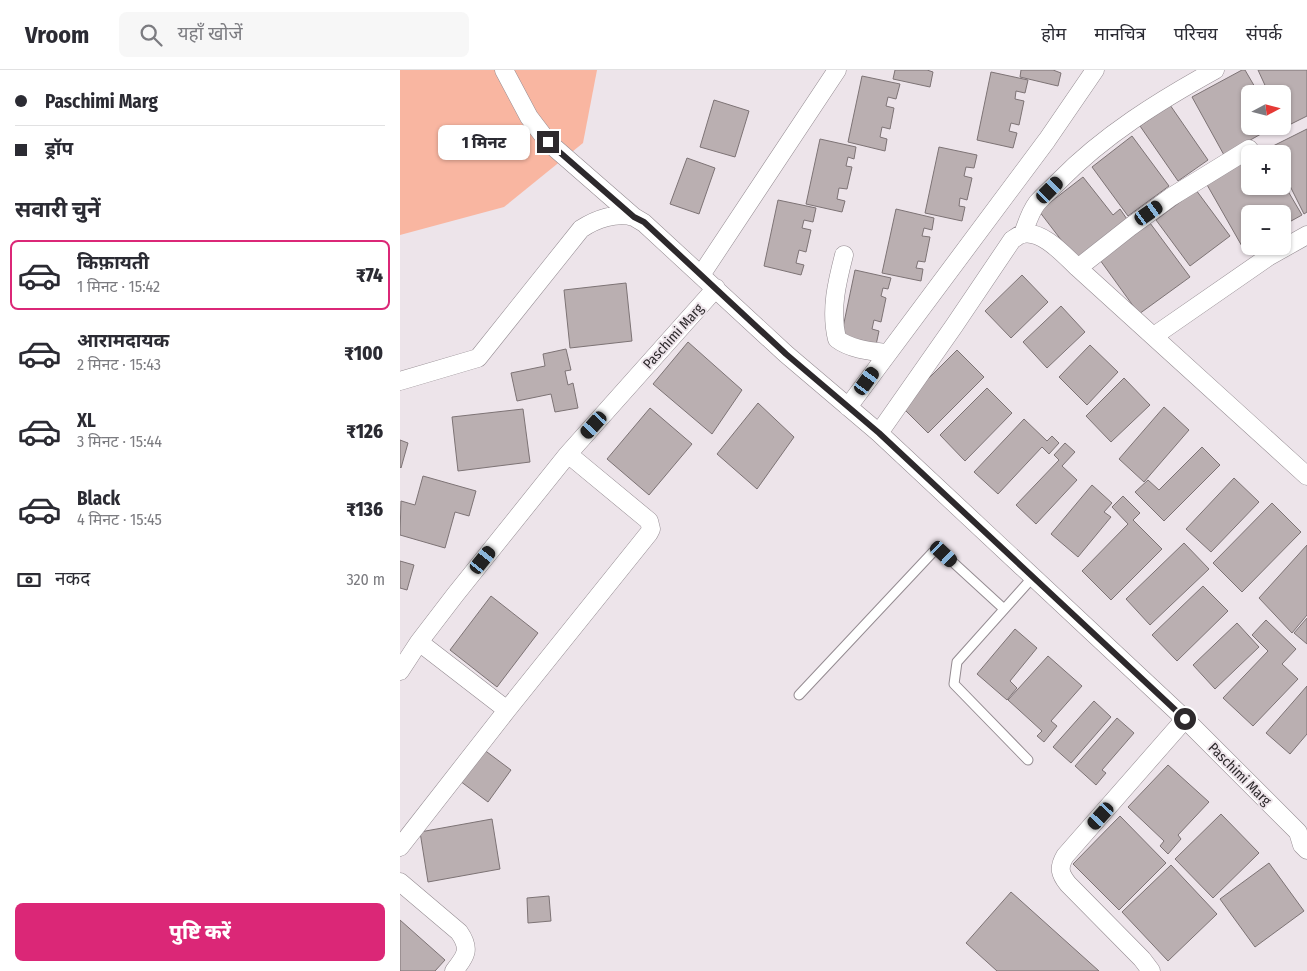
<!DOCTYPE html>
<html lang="hi">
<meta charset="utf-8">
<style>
body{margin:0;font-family:"Fira Sans Condensed","Noto Sans Devanagari",sans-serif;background:#f7f7f7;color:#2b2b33;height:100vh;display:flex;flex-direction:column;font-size:19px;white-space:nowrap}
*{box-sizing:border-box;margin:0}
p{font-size:16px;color:#7c7c81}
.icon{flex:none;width:28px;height:28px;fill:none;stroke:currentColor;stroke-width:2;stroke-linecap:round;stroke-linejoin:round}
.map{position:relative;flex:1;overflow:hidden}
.details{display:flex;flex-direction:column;background:#fff;width:400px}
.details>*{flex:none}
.guide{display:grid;align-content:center;height:110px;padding:0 15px;background:#fff}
.needle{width:32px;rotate:83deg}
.controls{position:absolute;left:841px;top:15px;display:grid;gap:10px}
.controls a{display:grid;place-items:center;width:50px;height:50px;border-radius:8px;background:#fff;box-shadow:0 1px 4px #0004;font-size:25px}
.end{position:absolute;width:22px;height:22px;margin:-11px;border:6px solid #2d292c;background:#fff;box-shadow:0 0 0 2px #fff}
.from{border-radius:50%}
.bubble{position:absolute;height:35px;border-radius:8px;background:#fff;box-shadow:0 1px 4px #0004;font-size:16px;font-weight:800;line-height:35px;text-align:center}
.car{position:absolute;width:15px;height:30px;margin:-15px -8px;border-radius:6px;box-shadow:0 0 4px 1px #0007;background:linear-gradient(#222 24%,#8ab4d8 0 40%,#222 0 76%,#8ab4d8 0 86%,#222 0)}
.guide b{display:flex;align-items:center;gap:18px;height:48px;font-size:19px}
.guide b+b{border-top:1px solid #e1e1e2}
.guide i{width:12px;height:12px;background:#2b2b33}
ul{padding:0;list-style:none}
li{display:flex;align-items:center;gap:15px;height:70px;margin:0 10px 8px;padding:0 5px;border:2px solid transparent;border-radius:8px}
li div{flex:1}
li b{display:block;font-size:19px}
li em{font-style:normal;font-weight:800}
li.selected{border-color:#db2777}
li>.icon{width:45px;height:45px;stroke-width:1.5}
h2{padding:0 15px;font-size:22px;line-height:60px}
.pay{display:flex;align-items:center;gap:12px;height:55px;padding:0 15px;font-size:19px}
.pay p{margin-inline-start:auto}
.cta{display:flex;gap:10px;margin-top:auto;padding:10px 15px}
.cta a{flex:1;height:58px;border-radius:8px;background:#db2777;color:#fff;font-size:20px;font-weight:800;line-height:58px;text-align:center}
header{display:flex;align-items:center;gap:30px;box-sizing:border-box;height:70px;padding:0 25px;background:#fff;border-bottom:1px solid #e1e1e2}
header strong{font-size:24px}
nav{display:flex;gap:28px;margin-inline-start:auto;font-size:18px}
.search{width:350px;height:45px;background:#f7f7f7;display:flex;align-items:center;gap:12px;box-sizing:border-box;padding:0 18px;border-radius:8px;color:#7c7c81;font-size:19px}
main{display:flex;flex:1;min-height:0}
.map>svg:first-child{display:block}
.green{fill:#f9b6a1}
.building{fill:#baafb1;stroke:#7d7375}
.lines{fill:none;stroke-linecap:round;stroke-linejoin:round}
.lane-casing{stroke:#948b91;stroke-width:11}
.street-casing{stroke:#948b91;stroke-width:19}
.lane{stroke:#fff;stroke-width:9}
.street{stroke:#fff;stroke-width:18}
.route{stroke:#2d292c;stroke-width:6}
.labels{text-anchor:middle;stroke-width:4;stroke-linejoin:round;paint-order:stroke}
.street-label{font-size:14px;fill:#2d292c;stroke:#ede4ea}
</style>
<header>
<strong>Vroom</strong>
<div class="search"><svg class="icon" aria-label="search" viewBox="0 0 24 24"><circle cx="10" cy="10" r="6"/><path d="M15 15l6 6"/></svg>यहाँ खोजें</div>
<nav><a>होम</a><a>मानचित्र</a><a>परिचय</a><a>संपर्क</a></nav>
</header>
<main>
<section class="details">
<div class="guide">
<b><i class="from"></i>Paschimi Marg</b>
<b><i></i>ड्रॉप</b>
</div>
<h2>सवारी चुनें</h2>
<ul>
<li class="selected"><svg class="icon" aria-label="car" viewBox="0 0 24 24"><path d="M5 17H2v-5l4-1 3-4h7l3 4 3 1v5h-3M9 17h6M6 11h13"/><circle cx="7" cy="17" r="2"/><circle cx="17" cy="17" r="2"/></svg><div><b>किफ़ायती</b><p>1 मिनट · 15:42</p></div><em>₹74</em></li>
<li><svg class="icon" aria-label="car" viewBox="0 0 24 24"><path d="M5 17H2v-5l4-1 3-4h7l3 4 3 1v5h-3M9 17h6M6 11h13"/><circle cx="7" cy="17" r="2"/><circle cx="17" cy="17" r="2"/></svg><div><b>आरामदायक</b><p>2 मिनट · 15:43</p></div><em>₹100</em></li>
<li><svg class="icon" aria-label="car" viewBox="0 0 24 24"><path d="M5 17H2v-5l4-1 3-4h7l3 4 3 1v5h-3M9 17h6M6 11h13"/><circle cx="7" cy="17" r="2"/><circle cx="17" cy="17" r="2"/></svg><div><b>XL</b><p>3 मिनट · 15:44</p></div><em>₹126</em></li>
<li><svg class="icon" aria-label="car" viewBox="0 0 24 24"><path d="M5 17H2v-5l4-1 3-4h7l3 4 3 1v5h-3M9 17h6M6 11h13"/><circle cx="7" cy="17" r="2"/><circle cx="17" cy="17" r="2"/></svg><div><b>Black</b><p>4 मिनट · 15:45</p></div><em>₹136</em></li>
</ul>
<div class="pay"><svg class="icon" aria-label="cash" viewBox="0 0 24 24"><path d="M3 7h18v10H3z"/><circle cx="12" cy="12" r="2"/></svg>नकद<p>320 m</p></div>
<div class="cta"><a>पुष्टि करें</a></div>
</section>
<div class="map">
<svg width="907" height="901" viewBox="0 0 907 901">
<rect width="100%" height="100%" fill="#ede4ea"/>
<path class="green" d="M0,0H197L183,73L104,137L0,165Z"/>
<path class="building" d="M495,0H527L533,2L530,17L493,9Z
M621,0H653L661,3L658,16L620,7Z
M842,0H845L859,24H850V56H875L824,85L792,27Z
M858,0H907V46L885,57L882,51V24H869Z
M591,2L628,10L625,23L616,21L615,29L624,31L619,55L611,53L609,61L617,63L613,78L577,70Z
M462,6L500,14L496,29L488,27L486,36L494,38L490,59L482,57L480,67L487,69L485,81L448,72Z
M314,30L349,41L335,87L300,77Z
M770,35L808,90L778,111L740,56Z
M907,59V142L904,144L882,100V84H875L871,77Z
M732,66L769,116L728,146L692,97Z
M420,69L456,77L454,89L448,87L446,96L452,97L447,119L439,118L437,129L445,131L442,142L406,134Z
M539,77L577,85L574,98L566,97L564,106L572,108L567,130L560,128L559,136L565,137L562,151L525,143Z
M287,88L315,98L299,144L270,134Z
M850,88V116H882V111L902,145L882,156V144H850V175L843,178L806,113Z
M683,107L713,145L720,139L729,152L678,192L639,141Z
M796,120L830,166L790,196L756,150Z
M378,130L416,138L413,152L404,150L402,158L411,160L406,182L399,180L396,193L404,195L401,205L364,196Z
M496,139L534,148L532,160L524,158L522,166L530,167L525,192L518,191L516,198L523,199L521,211L482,203Z
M750,153L790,207L739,244L700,190Z
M455,200L491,208L488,219L483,218L481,226L486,228L481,252L474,250L472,259L479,261L476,275L441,267Z
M622,205L648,232L611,268L585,241Z
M226,213L232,271L170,278L164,220Z
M661,236L685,262L647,298L623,272Z
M288,272L342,320L312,364L253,314Z
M690,275L718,302L687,335L659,307Z
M166,279L171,300L165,301L168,315L173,313L178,338L155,342L151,324L117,331L111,303L145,296L143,284Z
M557,280L584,307L528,363L501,336Z
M724,308L750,335L711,372L686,346Z
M587,318L612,343L565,391L540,365Z
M358,333L394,367L357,419L317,384Z
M764,337L789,360L744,412L719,389Z
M250,338L292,374L249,425L207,389Z
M123,339L130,392L58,401L52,347Z
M624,349L647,371L652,366L659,373L649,384L642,377L598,424L574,402Z
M0,370L8,373L1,398L0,397Z
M665,373L675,382L662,396L677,410L636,454L616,435L659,390L654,385Z
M802,377L820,395L764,451L735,422L748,410L759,420Z
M23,406L76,421L69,446L55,442L45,478L0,465L1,431L15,435Z
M834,408L859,432L811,482L786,459Z
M692,415L712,433L704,442L711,447L678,487L651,464Z
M723,426L740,443L733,450L762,479L711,530L682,501L728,454L712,437Z
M872,433L901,462L842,522L813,493Z
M784,473L809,499L750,555L726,529Z
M907,475V545L892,563L859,528Z
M0,491L14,495L7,520L0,518Z
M803,516L828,541L777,591L752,565Z
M91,526L138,563L97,617L50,580Z
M907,548V574L894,563Z
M866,550L896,579L882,594L898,609L853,656L823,628L868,581L852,565Z
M837,553L859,577L815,619L793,595Z
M615,559L637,578L610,611L617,618L607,630L577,604Z
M648,586L682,616L651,651L657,656L644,672L637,666L642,661L608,630Z
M907,616V664L890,684L866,663Z
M694,631L711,647L671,693L653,677Z
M717,648L734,663L702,700L706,703L696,715L675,696Z
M83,679L111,700L88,732L60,711Z
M768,695L809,732L778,765L781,769L768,784L760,776L764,771L728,737Z
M821,744L859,783L813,828L775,789Z
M720,746L766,793L719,840L673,794Z
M92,749L100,799L28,812L20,762Z
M869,793L904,841L855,877L820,829Z
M771,795L817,844L768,891L722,842Z
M611,822L699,901H597L566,873Z
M149,826L151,851L128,853L127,828Z
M0,850L45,890L35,901H0Z"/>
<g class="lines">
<g class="lane-casing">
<path id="lane" d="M399,625L533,482L537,481L544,484L604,539
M628,690L554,614L557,592L633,507"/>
</g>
<g class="street-casing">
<path id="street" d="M104,0L129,47L148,72L234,147L244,153L386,284L479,363L785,649L898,762L902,775L907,780
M623,164C627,153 630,142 637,133C644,125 652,118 659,111C704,65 759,31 815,0
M444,185C437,212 430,240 437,269C450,279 470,281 486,283
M678,198L730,157L771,127L849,79
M301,205L437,0
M754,266L868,187L907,165
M0,311L78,288L181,159C196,149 216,142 234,147
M448,337L647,70L695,0
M479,363L554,256L612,170C615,168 619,165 622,164C642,159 665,186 678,198L907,406
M19,572L107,640
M0,601L19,572L55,525L168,384L316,218
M0,777L107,640L249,463L251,459L249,451L168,384
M0,812L59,862C71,879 66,886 54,901
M751,901L742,889L668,814C660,804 658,798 665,786L785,649"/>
</g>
<use href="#lane" class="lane"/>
<use href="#street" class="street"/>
</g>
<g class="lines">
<path class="route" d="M148,72L234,147L244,152L386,284L479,363L785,649"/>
</g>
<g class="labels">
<g class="street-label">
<text transform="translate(273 266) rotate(-48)" y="5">Paschimi Marg</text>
<text transform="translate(840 704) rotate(45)" y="5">Paschimi Marg</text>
</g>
</g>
</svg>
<div class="controls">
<a><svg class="needle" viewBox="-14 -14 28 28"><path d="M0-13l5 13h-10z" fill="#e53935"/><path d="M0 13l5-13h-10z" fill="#7c7c81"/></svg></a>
<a>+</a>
<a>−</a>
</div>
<i class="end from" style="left:785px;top:649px"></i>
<i class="end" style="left:148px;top:72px"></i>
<div class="bubble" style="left:38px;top:55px;width:92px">1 मिनट</div>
<i class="car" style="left:650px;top:120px;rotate:45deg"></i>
<i class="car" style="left:749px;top:143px;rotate:55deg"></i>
<i class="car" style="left:467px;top:311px;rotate:36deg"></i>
<i class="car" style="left:194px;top:355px;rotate:222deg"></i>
<i class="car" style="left:544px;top:484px;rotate:133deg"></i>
<i class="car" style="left:83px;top:490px;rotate:39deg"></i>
<i class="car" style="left:701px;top:746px;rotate:222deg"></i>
</div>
</main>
